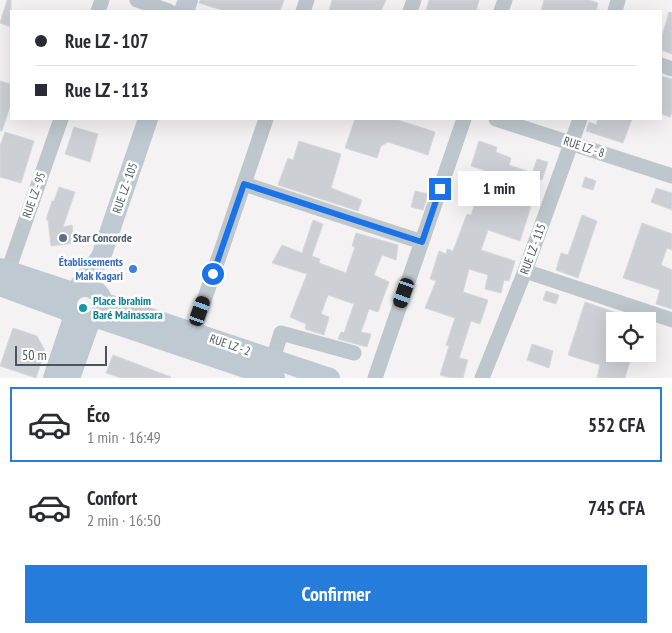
<!DOCTYPE html>
<html lang="fr">
<meta charset="utf-8">
<style>
body{margin:0;font-family:"PT Sans Narrow",sans-serif;background:#f2f2f3;color:#2b2b33;height:100vh;display:flex;flex-direction:column;font-size:19px;white-space:nowrap}
*{box-sizing:border-box;margin:0}
p{font-size:16px;color:#7c7c81}
.icon{flex:none;width:28px;height:28px;fill:none;stroke:currentColor;stroke-width:2;stroke-linecap:round;stroke-linejoin:round}
.map{position:relative;height:378px;overflow:hidden}
.sheet{display:flex;flex-direction:column;background:#fff;flex:1}
.sheet>*{flex:none}
.hud{position:absolute;left:10px;top:10px;width:652px;height:110px;border-radius:0px;box-shadow:0 5px 20px #0002;display:grid;align-content:center;height:110px;padding:0 25px;background:#fff}
.controls{position:absolute;left:606px;top:312px;display:grid;gap:10px}
.controls a{display:grid;place-items:center;width:50px;height:50px;border-radius:0px;background:#fff;box-shadow:0 5px 20px #0002;font-size:25px}
.scale{position:absolute;left:15px;bottom:12px;width:92px;box-sizing:border-box;padding-left:5px;border:2px solid #4a565e;border-top:0;font-size:14px;line-height:18px;white-space:nowrap;color:#4a565e;-webkit-text-stroke:4px #fff;paint-order:stroke}
.end{position:absolute;width:22px;height:22px;margin:-11px;border:6px solid #1a73e8;background:#fff;box-shadow:0 0 0 2px #fff}
.from{border-radius:50%}
.bubble{position:absolute;height:35px;border-radius:0px;background:#fff;box-shadow:0 5px 20px #0002;font-size:16px;font-weight:800;line-height:35px;text-align:center}
.car{position:absolute;width:15px;height:30px;margin:-15px -8px;border-radius:6px;box-shadow:0 0 4px 1px #0007;background:linear-gradient(#222 24%,#8ab4d8 0 40%,#222 0 76%,#8ab4d8 0 86%,#222 0)}
.hud b{display:flex;align-items:center;gap:18px;height:48px;font-size:19px}
.hud b+b{border-top:1px solid #e1e1e2}
.hud i{width:12px;height:12px;background:#2b2b33}
ul{padding:9px 0 0;list-style:none}
li{display:flex;align-items:center;gap:15px;height:75px;margin:0 10px 8px;padding:0 15px;border:2px solid transparent;border-radius:0px}
li div{flex:1}
li b{display:block;font-size:19px}
li em{font-style:normal;font-weight:800}
li.selected{border-color:#257cdb}
li>.icon{width:45px;height:45px;stroke-width:1.5}
.cta{display:flex;gap:10px;margin-top:auto;padding:10px 25px}
.cta a{flex:1;height:58px;border-radius:0px;background:#257cdb;color:#fff;font-size:20px;font-weight:800;line-height:58px;text-align:center}
.map>svg:first-child{display:block}
.building{fill:#cccfd4;stroke:#d6d8dd}
.lines{fill:none;stroke-linecap:round;stroke-linejoin:round}
.street{stroke:#bec7cd;stroke-width:15}
.secondary{stroke:#bfc9d2;stroke-width:20}
.route{stroke:#1a73e8;stroke-width:6}
.service-dot{fill:#5c6f8a;stroke:#fff;stroke-width:2}
.shop-dot{fill:#3f7fe0;stroke:#fff;stroke-width:2}
.culture-dot{fill:#0f9aa8;stroke:#fff;stroke-width:2}
.labels{text-anchor:middle;stroke-width:5;stroke-linejoin:round;paint-order:stroke}
.street-label{font-size:12px;fill:#4a565e;stroke:#fff}
.service-label{font-size:12px;font-weight:bold;fill:#4e5e75;stroke:#fff;text-anchor:start}
.shop-label{font-size:12px;font-weight:bold;fill:#366cbe;stroke:#fff;text-anchor:end}
.culture-label{font-size:12px;font-weight:bold;fill:#0d838f;stroke:#fff;text-anchor:start}
</style>
<div class="map">
<svg width="672" height="378" viewBox="0 0 672 378">
<rect width="100%" height="100%" fill="#f4f2f2"/>
<path class="building" d="M7,0H11V27L0,23Z
M200,0H284L280,11H225L199,3Z
M332,0H386L381,11H329Z
M429,0H479L476,11H426Z
M544,0H589L598,3L596,11H541Z
M669,12L672,13V54L661,50V40Z
M661,76L672,79V112L670,117L661,114Z
M0,81L11,84V103L2,131H0Z
M355,119H395L435,132L428,155L388,142L381,146L377,158L345,148Z
M598,119H632L623,143L586,131L589,122L596,125Z
M74,127L98,134L90,162L65,154Z
M5,132L34,141L21,183L0,177V146Z
M299,141L341,154L331,188L362,200L358,211L278,185L288,158L293,160Z
M479,141L497,147L496,152L511,158L509,165L527,171L522,183L520,182L515,201L531,206L520,241L488,230L481,250L515,261L509,281L504,280L501,293L485,289L488,275L469,269L463,292L488,300L480,324L471,321L459,358L468,360L463,378H451L440,375L449,346L446,345L455,318L425,308L436,281L430,279L439,251L446,254L447,249L453,251L467,214L471,215L477,197L475,196L484,170L471,166Z
M537,159L548,162L542,180L531,177Z
M585,177L596,181L593,190L582,187Z
M59,187L75,192L63,227L72,225L74,243L51,246L48,220H46L52,201H54Z
M656,188L672,193V210L651,202Z
M415,191L428,194L423,210L411,207Z
M582,215L597,221L578,278L556,270L561,253L568,255Z
M313,220L323,224L312,256L320,259L319,263L346,273L355,247L352,246L356,233L398,245L396,260L382,255L374,275L389,282L378,312L369,309L361,332L371,334L367,347L338,339L341,332L344,333L354,304L328,295L321,314L329,317L324,335L305,329L306,324L290,317L307,274L272,263L282,245L302,253Z
M642,223L672,234V250L667,248L661,265L672,270V309L656,304L660,290L623,278Z
M546,291L559,295L556,304L543,300Z
M585,302L634,319V321H615V354H625L624,356L631,358L625,378H597L600,365L568,355Z
M13,328L37,336L45,351L36,378L0,366Z
M532,344L553,351L549,368L527,360Z
M113,355L171,377L170,378H121L106,373Z"/>
<g class="lines">
<path class="street" d="M137,0L169,11
M98,11L102,0
M303,11L307,0
M410,11L414,0
M501,11L505,0
M615,11L618,0
M661,65L672,69
M496,119L672,176
M244,184L422,242
M8,271L61,119
M525,271L672,320
M193,333L266,119
M273,359L281,333L354,353
M375,378L464,119
M482,378L525,271L580,119"/>
<path class="secondary" d="M184,11L188,0
M0,268L73,292
M0,286L68,311
M67 305a18 18 0 1 1 36 0a18 18 0 1 1-36 0Z
M77,289L101,257L148,119
M102,302L330,378
M97,318L275,378
M53,378L73,318
M70,378L90,322"/>
</g>
<g class="lines">
<path class="route" d="M213,274L244,184L422,242L440,189"/>
</g>
<circle class="service-dot" cx="63" cy="238" r="5"/>
<circle class="shop-dot" cx="133" cy="269" r="5"/>
<circle class="culture-dot" cx="83" cy="308" r="5"/>
<g class="labels">
<g class="street-label">
<text transform="translate(584 147) rotate(18)" y="4">RUE LZ - 8</text>
<text transform="translate(125 188) rotate(-71)" y="4">RUE LZ - 105</text>
<text transform="translate(34 195) rotate(-71)" y="4">RUE LZ - 95</text>
<text transform="translate(533 249) rotate(-70)" y="4">RUE LZ - 115</text>
<text transform="translate(230 345) rotate(19)" y="4">RUE LZ - 2</text>
</g>
<g class="service-label">
<text x="73" y="242">Star Concorde</text>
</g>
<g class="shop-label">
<text x="123" y="266">Établissements<tspan x="123" dy="14">Mak Kagari</tspan></text>
</g>
<g class="culture-label">
<text x="93" y="305">Place Ibrahim<tspan x="93" dy="14">Baré Mainassara</tspan></text>
</g>
</g>
</svg>
<div class="controls">
<a><svg class="icon" aria-label="locate" viewBox="0 0 24 24"><circle cx="12" cy="12" r="6"/><path d="M12 2v4M12 18v4M2 12h4M18 12h4"/></svg></a>
</div>
<div class="scale">50 m</div>
<i class="end from" style="left:213px;top:274px"></i>
<i class="end" style="left:440px;top:189px"></i>
<div class="bubble" style="left:458px;top:171px;width:82px">1 min</div>
<i class="car" style="left:404px;top:293px;rotate:199deg"></i>
<i class="car" style="left:200px;top:311px;rotate:19deg"></i>
<div class="hud">
<b><i class="from"></i>Rue LZ - 107</b>
<b><i></i>Rue LZ - 113</b>
</div>
</div>
<section class="sheet">
<ul>
<li class="selected"><svg class="icon" aria-label="car" viewBox="0 0 24 24"><path d="M5 17H2v-5l4-1 3-4h7l3 4 3 1v5h-3M9 17h6M6 11h13"/><circle cx="7" cy="17" r="2"/><circle cx="17" cy="17" r="2"/></svg><div><b>Éco</b><p>1 min · 16:49</p></div><em>552 CFA</em></li>
<li><svg class="icon" aria-label="car" viewBox="0 0 24 24"><path d="M5 17H2v-5l4-1 3-4h7l3 4 3 1v5h-3M9 17h6M6 11h13"/><circle cx="7" cy="17" r="2"/><circle cx="17" cy="17" r="2"/></svg><div><b>Confort</b><p>2 min · 16:50</p></div><em>745 CFA</em></li>
</ul>
<div class="cta"><a>Confirmer</a></div>
</section>
